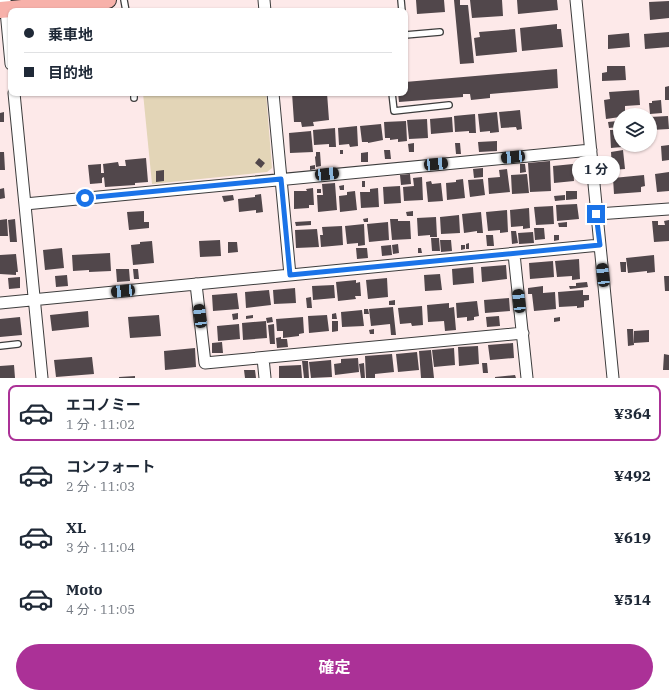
<!DOCTYPE html>
<html lang="ja">
<meta charset="utf-8">
<style>
body{margin:0;font-family:"IBM Plex Serif","Noto Sans JP",serif;background:#f6f6f7;color:#1f2937;height:100vh;display:flex;flex-direction:column;font-size:15px;white-space:nowrap}
*{box-sizing:border-box;margin:0}
p{font-size:13px;color:#747a83}
.icon{flex:none;width:22px;height:22px;fill:none;stroke:currentColor;stroke-width:2;stroke-linecap:round;stroke-linejoin:round}
.map{position:relative;height:378px;overflow:hidden}
.panel{display:flex;flex-direction:column;background:#fff;flex:1}
.panel>*{flex:none}
.guide{position:absolute;left:8px;top:8px;width:400px;height:88px;border-radius:8px;box-shadow:0 1px 3px #0004;display:grid;align-content:center;height:88px;padding:0 16px;background:#fff}
.tools{position:absolute;left:613px;top:108px;display:grid;gap:8px}
.tools a{display:grid;place-items:center;width:44px;height:44px;border-radius:50%;background:#fff;box-shadow:0 1px 3px #0004;font-size:20px}
.end{position:absolute;width:18px;height:18px;margin:-9px;border:5px solid #1a73e8;background:#fff;box-shadow:0 0 0 2px #fff}
.from{border-radius:50%}
.bubble{position:absolute;height:28px;border-radius:14px;background:#fff;box-shadow:0 1px 3px #0004;font-size:13px;font-weight:700;line-height:28px;text-align:center}
.car{position:absolute;width:12px;height:24px;margin:-12px -6px;border-radius:5px;box-shadow:0 0 3px 1px #0007;background:linear-gradient(#222 24%,#8ab4d8 0 40%,#222 0 76%,#8ab4d8 0 86%,#222 0)}
.guide b{display:flex;align-items:center;gap:14px;height:38px;font-size:15px}
.guide b+b{border-top:1px solid #e0e1e3}
.guide i{width:10px;height:10px;background:#1f2937}
ul{padding:7px 0 0;list-style:none}
li{display:flex;align-items:center;gap:12px;height:56px;margin:0 8px 6px;padding:0 8px;border:2px solid transparent;border-radius:8px}
li div{flex:1}
li b{display:block;font-size:15px}
li em{font-style:normal;font-weight:700}
li.on{border-color:#ab3197}
li>.icon{width:36px;height:36px;stroke-width:1.5}
.button{display:flex;gap:8px;margin-top:auto;padding:8px 16px}
.button a{flex:1;height:46px;border-radius:24px;background:#ab3197;color:#fff;font-size:16px;font-weight:700;line-height:46px;text-align:center}
.map>svg:first-child{display:block}
.green{fill:#e3d5b7}
.building{fill:#51474b}
.lines{fill:none;stroke-linecap:round;stroke-linejoin:round}
.lane-casing{stroke:#3d3d3d;stroke-width:8}
.street-casing{stroke:#3d3d3d;stroke-width:13}
.secondary-casing{stroke:#2c2c2c;stroke-width:18}
.lane{stroke:#fff;stroke-width:5.5}
.street{stroke:#fff;stroke-width:11}
.secondary{stroke:#f7b1aa;stroke-width:16}
.route{stroke:#1a73e8;stroke-width:5}
</style>
<div class="map">
<svg width="669" height="378" viewBox="0 0 669 378">
<rect width="100%" height="100%" fill="#fde9e9"/>
<path class="green" d="M143,93H266L272,168L267,172L152,184Z"/>
<path class="building" d="M416,0H444L445,12L417,14Z
M454,0H460V5H468L474,63L460,64Z
M470,0H502L503,16L472,18Z
M517,0H557L558,10L518,14Z
M669,1V18L650,20L649,2Z
M557,24V29H561L563,47L522,51L520,28Z
M515,29L517,52L476,56L474,38L480,37L479,32Z
M669,32V47L645,49L644,34Z
M629,33L630,47L608,49V35Z
M607,66H625L626,80L602,81V73L607,72Z
M557,69L558,88L490,94V98L471,100L470,94H463V97L399,102L398,93H405V82Z
M669,86V100H665V87Z
M639,90L640,105L625,106V115H620V117L606,119L604,100L610,99L609,92Z
M292,93H327L329,120L313,122L314,126L302,127L301,122H294Z
M661,100L662,113L650,114L649,103H652V101Z
M520,110L522,129L517,130L516,127L501,128L499,112Z
M4,112V122H0V113Z
M497,112L499,132L490,133V131L480,132L478,114Z
M475,114L476,133H469V131L455,132L454,116Z
M668,116L669,129L651,130L650,117Z
M452,117L453,132L431,134L430,119Z
M427,119L428,138L409,139L407,120Z
M406,121L407,141L398,142V139L390,140V138H385L384,122Z
M617,121L618,127L609,128L608,122Z
M381,124L383,140L368,143V142H362L360,126Z
M357,126L358,146L350,147L349,144L339,145L338,128Z
M335,128L336,147H329V144L314,145L313,130Z
M610,130H620V145H622V147L611,148Z
M311,131L313,152L290,153L289,133Z
M497,141V151L479,152L478,142Z
M414,143V152H409L408,144Z
M455,143H460L461,154H456Z
M669,145V160L662,161L661,146Z
M340,150H343V154H340Z
M384,150H390L391,159H385Z
M623,150L625,169L612,170L611,152Z
M0,152H4L5,170H0Z
M316,152H320L321,166L316,167L315,157L316,156Z
M368,152V162H361V153Z
M146,158L148,182L135,183V185L105,187L104,177L102,178V183L90,184L88,165L101,164V173H104L103,164L118,162L119,166H126L125,160Z
M259,158L265,163L261,168L255,163Z
M550,161L551,191L530,192L528,163Z
M520,164H525L526,172L520,173Z
M573,164L574,181L554,183L553,166Z
M315,165V169L310,170V166Z
M483,168V177L474,178L473,169Z
M507,169L510,192L489,194L488,178L500,177L499,170Z
M164,170V181L156,182V171Z
M669,172V191L657,192L655,174Z
M410,174L411,184L401,185L400,175Z
M527,174L529,193L512,194L511,175Z
M644,175L645,186L641,187V192L614,194L613,178Z
M422,177L423,200L404,201L403,187L414,186L413,178Z
M463,179L465,198L447,200L446,183L456,182V180Z
M483,179L485,195L470,197L468,180Z
M362,181H365V187H362Z
M431,181L432,184L441,183L443,201L428,202L426,182Z
M335,183L337,210L318,212L317,195H323L322,184Z
M344,185V190H340L339,186Z
M400,186L401,203L384,204L383,187Z
M4,188L5,198L0,199V189Z
M313,188L314,205H309V208L294,209V191H307L306,189Z
M378,188L379,207L361,208L360,192H370V189Z
M317,189H321V193H317Z
M355,191L357,210L340,212L339,196L347,195V192Z
M566,191H577V199L566,200Z
M261,194L263,212L256,213V210L239,212L238,199L255,197V195Z
M233,195L234,200L224,202L222,196Z
M565,195V200L555,201L554,196Z
M577,204L579,219L557,221L556,205Z
M553,206L554,224L536,225L534,207Z
M529,208L530,228L523,229V226L511,227L510,210Z
M507,210L508,232L500,233V230L488,231L486,212Z
M144,211V222H149V228L129,230L127,212Z
M413,211V216H407L406,212Z
M481,212L483,233H477V231L464,233L462,214Z
M459,215L460,233L441,234L440,217Z
M436,217L437,237H430V235L418,236L417,218Z
M368,218V222H364L363,219Z
M7,219L8,236H0V220Z
M15,219L17,242H10L8,220Z
M390,219H398V221H410L411,239L392,240Z
M669,220V241L654,242L652,221H658V225H665L664,221Z
M311,221V225L296,226L295,222Z
M388,222L389,240L369,242L367,224Z
M567,222V227H559L558,223Z
M364,224L365,245L358,246V243L347,244L345,226Z
M342,226L343,245L321,247L320,235H323L322,227Z
M534,228H544L545,239L535,240Z
M317,229L319,247L296,248L295,230Z
M511,231H516L518,243L512,244Z
M533,232L534,243L519,244L518,233Z
M486,235H493L494,246H487Z
M554,235H559V240L554,241Z
M431,238H439L440,251H432Z
M220,240L221,256L200,257L199,241Z
M440,240H451L452,251L441,252Z
M152,241L154,263L133,265L131,245L140,244V242Z
M228,242H237L238,252L228,253Z
M469,243V249H466V244Z
M398,244L399,253L393,254L392,245Z
M391,245L392,255L382,256L381,246Z
M461,245H465V249L461,250Z
M62,248L64,268L45,270L43,250Z
M356,248H367L368,258L357,259Z
M418,248H421L422,253H418Z
M110,253L111,271L89,272V270L73,271L72,255Z
M16,254L18,272H16V275L0,274V255Z
M654,255L655,272L647,273V271L628,273L626,258Z
M579,259L580,279L572,280V276L557,277L555,261Z
M553,261L554,277L530,279L529,263Z
M620,262H626V272H621Z
M506,265L507,279L482,282L481,267Z
M473,267L474,283L453,285L452,269Z
M116,269H129L130,281L117,282Z
M133,269H138L139,279H134Z
M440,274L442,290L425,291L424,275Z
M67,275L68,286L56,287L55,276Z
M664,276H669V291H665Z
M20,277V288L9,289L8,278Z
M387,278L388,297L368,299L366,280Z
M356,280V283L360,282L361,296H355L356,299L338,301L336,282Z
M587,282L588,287L570,289L569,286H576V283Z
M334,285L335,298L313,300L312,286Z
M543,286V293L555,292L556,309L534,311L532,294H528V288Z
M295,288L296,303L274,304L273,290Z
M269,290L271,305L246,308L245,292Z
M583,290V295H589V300L584,301V307L577,308V306L559,307L558,292Z
M237,293L239,309L213,311L212,295Z
M311,297L312,308H307L306,298Z
M509,298L510,311L485,313L484,300Z
M395,300V305H389V301Z
M477,301L479,316L474,317V320L467,321V317L457,318L456,303Z
M449,303V308L454,307L456,330L445,331L444,321L428,322L427,305Z
M422,306L423,325L412,326L411,323L400,324L398,308Z
M393,307L396,335H391L390,324L371,326L369,309Z
M364,309H368L369,314H364Z
M362,310L364,326L342,327L341,312Z
M88,311L89,327L52,331L50,315Z
M238,313V319L233,320L232,314Z
M336,313L337,319H332V314Z
M159,315L161,336L130,338L128,317Z
M253,315V318L246,319V316Z
M327,315L329,331L309,333L308,316Z
M499,316L500,326L487,327L486,317Z
M20,317L22,335L0,337V319Z
M272,317L273,322L267,323L266,318Z
M303,317L304,333L299,334V336L283,338V331H277L276,319Z
M560,317V321L554,322V318Z
M266,321L267,338L243,340L242,323Z
M332,321H338V331L332,332Z
M239,324L240,339L218,341L217,326Z
M274,324L275,344H270L268,325Z
M374,329V334H370L369,330Z
M627,329H633L634,345L628,346Z
M649,330V342L634,343V331Z
M281,337V339H287L288,347L277,348L276,338Z
M222,342L223,353H212V343Z
M513,343L514,358L490,360L488,345Z
M478,346L479,364L459,366L458,347Z
M195,348L196,367L165,370L164,351Z
M454,348L455,365L434,367L432,350Z
M431,350L434,378H421L419,351Z
M417,352L419,370L398,372L396,354Z
M392,354L394,372L375,374V378H366L365,356Z
M664,354L669,355V370H663Z
M92,357L94,374L56,377L54,360Z
M358,358L359,372L335,375L334,364L341,363V359Z
M331,360L332,377L311,378L309,362Z
M302,361H308L309,378H304Z
M364,363L365,378H361L359,364Z
M482,363H487L488,373H483Z
M14,365L15,378H0V366Z
M301,365L302,378H279V366Z
M244,370H255L256,378H245Z
M515,375L516,378H495V377Z
M135,376V378H119V377Z"/>
<g class="lines">
<g class="lane-casing">
<path id="lane" d="M124,0L126,11
M401,0L402,11
M405,35L440,32
M134,93V98
M392,93L394,111L449,105
M0,346L18,344"/>
</g>
<g class="street-casing">
<path id="street" d="M5,0L11,64
M264,0L265,11
M576,0L613,378
M14,93L42,378
M273,93L290,275
M25,204L591,150
M597,214L669,209
M514,254L527,378
M196,284L205,363L523,333
M0,303L600,245
M263,358L265,378"/>
</g>
<g class="secondary-casing">
<path id="secondary" d="M0,10L108,0"/>
</g>
<use href="#lane" class="lane"/>
<use href="#street" class="street"/>
<use href="#secondary" class="secondary"/>
</g>
<g class="lines">
<path class="route" d="M85,198L281,179L290,275L600,245L596,214"/>
</g>
</svg>
<div class="tools">
<a><svg class="icon" aria-label="layers" viewBox="0 0 24 24"><path d="M12 4l9 5-9 5-9-5zM3 14l9 5 9-5"/></svg></a>
</div>
<i class="end from" style="left:85px;top:198px"></i>
<i class="end" style="left:596px;top:214px"></i>
<div class="bubble" style="left:572px;top:156px;width:48px">1 分</div>
<i class="car" style="left:513px;top:157px;rotate:265deg"></i>
<i class="car" style="left:436px;top:164px;rotate:85deg"></i>
<i class="car" style="left:327px;top:174px;rotate:84deg"></i>
<i class="car" style="left:603px;top:275px;rotate:354deg"></i>
<i class="car" style="left:123px;top:291px;rotate:265deg"></i>
<i class="car" style="left:519px;top:301px;rotate:354deg"></i>
<i class="car" style="left:200px;top:316px;rotate:353deg"></i>
<div class="guide">
<b><i class="from"></i>乗車地</b>
<b><i></i>目的地</b>
</div>
</div>
<section class="panel">
<ul>
<li class="on"><svg class="icon" aria-label="car" viewBox="0 0 24 24"><path d="M5 17H2v-5l4-1 3-4h7l3 4 3 1v5h-3M9 17h6M6 11h13"/><circle cx="7" cy="17" r="2"/><circle cx="17" cy="17" r="2"/></svg><div><b>エコノミー</b><p>1 分 · 11:02</p></div><em>¥364</em></li>
<li><svg class="icon" aria-label="car" viewBox="0 0 24 24"><path d="M5 17H2v-5l4-1 3-4h7l3 4 3 1v5h-3M9 17h6M6 11h13"/><circle cx="7" cy="17" r="2"/><circle cx="17" cy="17" r="2"/></svg><div><b>コンフォート</b><p>2 分 · 11:03</p></div><em>¥492</em></li>
<li><svg class="icon" aria-label="car" viewBox="0 0 24 24"><path d="M5 17H2v-5l4-1 3-4h7l3 4 3 1v5h-3M9 17h6M6 11h13"/><circle cx="7" cy="17" r="2"/><circle cx="17" cy="17" r="2"/></svg><div><b>XL</b><p>3 分 · 11:04</p></div><em>¥619</em></li>
<li><svg class="icon" aria-label="car" viewBox="0 0 24 24"><path d="M5 17H2v-5l4-1 3-4h7l3 4 3 1v5h-3M9 17h6M6 11h13"/><circle cx="7" cy="17" r="2"/><circle cx="17" cy="17" r="2"/></svg><div><b>Moto</b><p>4 分 · 11:05</p></div><em>¥514</em></li>
</ul>
<div class="button"><a>確定</a></div>
</section>
